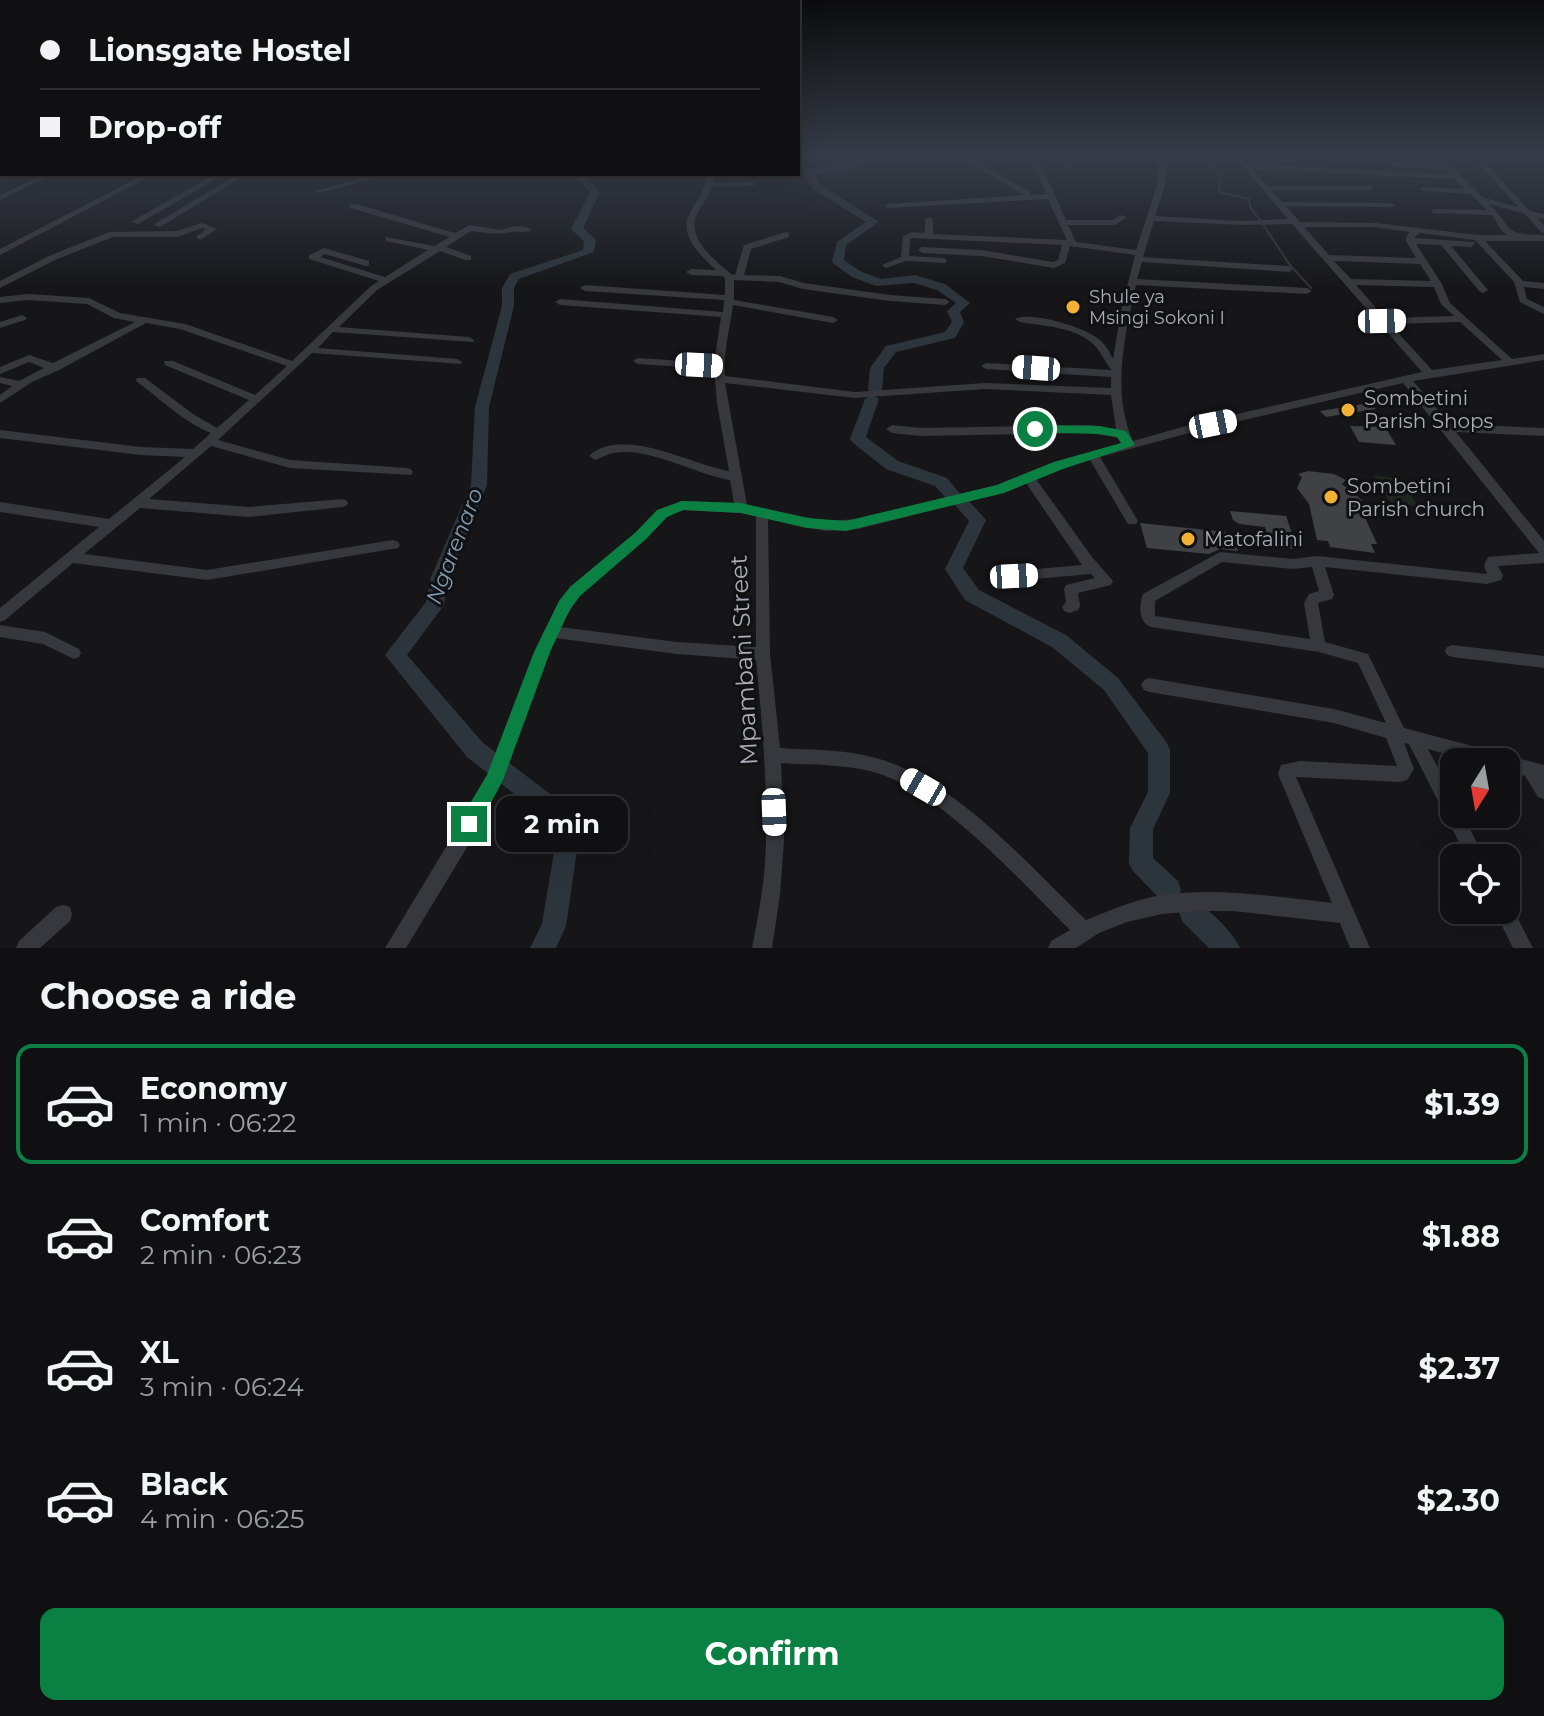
<!DOCTYPE html>
<meta charset="utf-8">
<style>
body{margin:0;font-family:Montserrat,sans-serif;background:#1e1e20;color:#f1f3f6;height:100vh;display:flex;flex-direction:column;font-size:30px;white-space:nowrap}
*{box-sizing:border-box;margin:0}
p{font-size:26px;color:#9c9d9f}
.icon{flex:none;width:44px;height:44px;fill:none;stroke:currentColor;stroke-width:2;stroke-linecap:round;stroke-linejoin:round}
.map{position:relative;height:948px;overflow:hidden}
.sheet{display:flex;flex-direction:column;background:#101012;flex:1}
.sheet>*{flex:none}
.guide{position:absolute;left:0px;top:0px;width:800px;height:176px;box-shadow:0 8px 32px #0002,0 0 0 2px #303032;display:grid;align-content:center;height:176px;padding:0 40px;background:#101012}
.needle{width:52px;rotate:191deg}
.fabs{position:absolute;left:1440px;top:748px;display:grid;gap:16px}
.fabs a{display:grid;place-items:center;width:80px;height:80px;border-radius:16px;background:#101012;box-shadow:0 8px 32px #0002,0 0 0 2px #303032;font-size:40px}
.end{position:absolute;width:36px;height:36px;margin:-18px;border:10px solid #0b8043;background:#fff;box-shadow:0 0 0 4px #fff}
.from{border-radius:50%}
.bubble{position:absolute;height:56px;border-radius:16px;background:#101012;box-shadow:0 8px 32px #0002,0 0 0 2px #303032;font-size:26px;font-weight:700;line-height:56px;text-align:center}
.car{position:absolute;width:24px;height:48px;margin:-24px -12px;border-radius:10px;box-shadow:0 0 6px 2px #0007;background:linear-gradient(#fff 24%,#345 0 40%,#fff 0 76%,#345 0 86%,#fff 0)}
.guide b{display:flex;align-items:center;gap:28px;height:76px;font-size:30px}
.guide b+b{border-top:2px solid #303032}
.guide i{width:20px;height:20px;background:#f1f3f6}
ul{padding:0;list-style:none}
li{display:flex;align-items:center;gap:24px;height:120px;margin:0 16px 12px;padding:0 24px;border:4px solid transparent;border-radius:16px}
li div{flex:1}
li b{display:block;font-size:30px}
li em{font-style:normal;font-weight:700}
li.on{border-color:#0b8043}
li>.icon{width:72px;height:72px;stroke-width:1.5}
h2{padding:0 40px;font-size:36px;line-height:96px}
.action{display:flex;gap:16px;margin-top:auto;padding:16px 40px}
.action a{flex:1;height:92px;border-radius:16px;background:#0b8043;color:#fff;font-size:32px;font-weight:700;line-height:92px;text-align:center}
.map>svg:first-child{display:block}
.green{fill:#1e261f}
.lines{fill:none;stroke-linecap:round;stroke-linejoin:round}
.stream{stroke:#2c353c;stroke-width:2}
.river{fill:#2c353c;fill-rule:evenodd}
.building{fill:#404145}
.minor{fill:#37383d;fill-rule:evenodd}
.route{fill:#0b8043}
.poi-dot{fill:#f2b134;stroke:#111113;stroke-width:3}
.labels{text-anchor:middle;stroke-width:6;stroke-linejoin:round;paint-order:stroke}
.far-poi-label{font-size:18px;fill:#a8adb8;stroke:#111113;text-anchor:start}
.poi-label{font-size:20px;fill:#a8adb8;stroke:#111113;text-anchor:start}
.water-label{font-size:22px;font-style:italic;fill:#7f9bb3;stroke:#111113}
.near-street-label{font-size:24px;fill:#a8adb8;stroke:#111113}
</style>
<div class="map">
<svg width="1544" height="948" viewBox="0 0 1544 948">
<rect width="100%" height="100%" fill="#161618"/>
<path class="green" d="M1374,476L1399,478L1418,506L1391,504Z"/>
<g class="lines">
<path class="stream" d="M1203,156L1221,175L1219,192L1249,199L1250,207L1260,220
M1263,224L1289,264L1311,288"/>
<path class="river" d="M849,156H860L866,162L843,172L815,174L821,185L879,222L846,245L844,260L860,271L881,279L915,275L945,284L970,303L960,312L964,322L955,338L896,352L884,368L882,390L875,394L868,390L870,368L886,346L945,332L952,322L947,311L956,303L937,290L914,283L876,286L852,277L834,264L832,261L837,242L866,222L813,189L803,172C818,165 838,168 854,161Z
M574,174H584L600,192L583,228L596,240L594,252L519,279L514,288V306L489,407L487,485L449,577L444,605L407,655L483,743L578,815L581,823L566,926L556,948H530L542,924L558,828L467,757L385,655L426,602L431,577L471,485L475,407L502,306V288L510,274L583,250L584,241L571,229L590,192Z
M872,394L879,399L866,437L898,461L947,478L961,495L959,499H947L935,486L886,469L853,443L850,439L865,399Z
M963,499L969,501L986,520L963,568L979,590L1066,635L1118,678L1167,743L1170,750V793L1153,829V858L1178,881L1181,890L1178,899L1169,902L1160,899L1133,871L1129,863L1130,828L1148,792V753L1104,690L1052,647L965,600L945,569L969,521L955,505L957,501Z
M1191,900C1208,907 1232,931 1240,948H1209L1182,921L1179,912L1182,903Z"/>
</g>
<path class="building" d="M1369,403L1376,409L1326,417L1320,411Z
M1350,426L1379,427L1387,430L1396,445L1359,442Z
M1308,471L1334,474L1346,480L1342,484L1362,500V511L1377,544H1371L1375,553L1330,547L1328,541L1317,540L1309,504L1297,488L1302,477L1298,474Z
M1230,511L1286,516L1297,548L1283,549L1271,544L1265,527L1239,524L1233,520Z
M1140,523L1226,532L1228,538L1234,539L1238,551L1220,549L1209,554L1147,548Z"/>
<g class="lines">
<path class="minor" d="M958,156H967L1030,192V195L1046,194L1030,156H1037L1066,220H1113L1120,215L1127,217L1115,225H1068L1076,242L1136,250L1157,186L1159,156H1167L1165,186L1155,216L1241,221L1288,219L1234,156H1241L1248,164L1450,174L1446,170L1390,166L1386,164L1390,162L1441,165L1433,156H1441L1482,197L1518,207L1472,156H1479L1530,211L1544,214V219L1537,218L1544,225V233L1541,232L1525,214L1489,204C1515,229 1502,235 1544,235V241H1485L1523,281L1544,283V289L1524,287L1527,299L1544,307V314L1520,302L1514,282L1475,240L1419,233L1414,238L1474,242L1475,244L1471,247L1451,246L1488,290L1483,293L1480,292L1441,245L1416,244L1442,284L1450,303L1512,359L1544,354V360L1413,381L1450,424L1544,428V436L1456,432L1544,541V563L1498,566L1503,576L1501,580L1487,584L1325,567L1334,595L1332,599L1318,603L1325,642L1368,654L1404,728L1544,765V799L1538,797L1525,776L1506,771V762H1474L1428,749L1454,798V814H1462L1485,858H1467L1409,744L1404,743L1414,769L1407,780L1401,782L1296,777L1370,948H1350L1340,923L1233,911H1197L1162,914L1127,922L1099,933L1076,948H1048L1051,941L1070,930C1020,881 941,791 874,772C844,764 812,765 781,763L784,840L780,895L772,948H752C759,912 766,875 766,838C767,778 762,719 756,660L677,654L555,638L501,784L466,849L406,948H385L478,794L497,755L542,635L570,587L636,533L658,511L682,501L734,503L730,480C694,474 649,446 613,453C607,454 601,458 595,460L589,456C622,425 691,465 729,471L717,403L714,369L638,364L633,361L638,358L714,363L721,317L560,305L555,302L560,299L723,312L724,300L585,291L580,288L585,285L725,295V278L722,276L691,275L686,272L691,269L716,270C702,257 679,236 689,215C695,200 706,192 706,174H714L713,183L752,182L756,184L752,186L712,187C708,198 701,206 696,216C687,239 716,261 731,274L735,275L744,245L786,232L789,233V237L751,249L744,275L780,276L804,283L890,295L945,299L950,302L945,305L890,301L803,289L779,282L734,280V300L833,317L838,320L833,323L733,305C730,328 723,352 725,376L855,392L985,383L1111,388V377L986,369L981,366L986,363L1112,370C1105,363 1101,351 1093,344C1075,327 1044,326 1020,322L1015,319C1030,311 1083,327 1097,338C1105,343 1109,351 1113,359L1121,311L1135,255L1070,246L1065,263L1054,268L981,256L922,253L918,250L922,247L981,250L1053,262L1058,260L1062,245L913,238L910,239L909,256L943,258L946,259V263L906,261L886,268L882,265L901,257L903,236L912,232L925,233V219L929,217L933,219V234L1067,240L1048,199L888,208L884,206L888,204L1024,195ZM1252,169L1455,179L1465,189L1424,187L1420,189L1424,191L1470,194L1487,210L1435,209L1431,211L1432,213L1492,215C1498,222 1498,230 1507,235H1478L1375,223L1300,222L1286,206L1391,207L1395,205L1391,203L1282,202L1271,190H1370L1374,188L1370,186H1267ZM1154,221L1241,225L1292,224L1422,372L1193,424L1133,441C1111,393 1125,334 1136,285L1307,294L1312,291L1307,288L1137,279L1142,262L1289,272L1293,269L1289,266L1143,257ZM1304,227H1375L1410,232L1406,237V241L1416,258L1329,255ZM1334,261L1420,264L1431,281L1351,279ZM1356,285L1434,287L1441,304L1454,316L1385,318ZM1460,322L1502,360L1432,370L1390,324ZM725,383L855,398L985,389L1111,395L1116,429L1090,425L920,428L892,425L886,429L892,433L920,436L1090,433L1120,438L1123,443L1054,462L997,485L858,519L825,521L747,505ZM1403,383L1539,553L1488,557L1484,566L1487,574L1317,556L1293,559L1220,552L1143,594C1139,605 1138,622 1151,627L1319,652L1358,663L1386,723L1334,709L1149,678L1144,680L1141,685L1144,690L1149,692L1334,723L1386,738L1397,766L1300,761L1281,765L1278,774L1332,903C1276,897 1219,887 1163,895C1136,899 1111,910 1086,920C1027,864 953,777 872,757C842,749 811,750 780,748L770,654L768,518L825,531L858,529L1000,493L1026,483L1082,565L1014,571L1009,572L1007,576L1009,580L1014,581L1091,574L1095,578L1066,585L1064,589L1066,602L1062,607L1064,611L1069,613L1078,610L1080,606L1078,593L1111,585L1113,581L1092,557L1036,479L1062,468L1090,460L1128,524H1136L1138,521L1100,457L1193,432ZM683,510L741,513L756,516V647L677,642L560,627L580,595L646,539L666,517ZM1222,562L1293,569L1312,567L1319,591L1309,594L1304,603L1310,639L1155,616V601Z
M1062,156H1070L1072,170H1066Z
M44,174H54L0,200V195Z
M145,174H155L0,255V249Z
M215,174H225L138,224L131,222Z
M238,174H247L160,227L153,225Z
M378,174H391L319,193L315,191Z
M350,204H356L455,233L470,225L500,230L515,226L527,227L531,230C525,233 519,231 512,232C496,235 487,233 471,231L446,247L471,256V260H465L440,251L377,290L339,327L469,337L474,340L473,342L333,332L318,348L457,359L462,362L461,364L312,353L218,440L290,460L407,468L411,469L413,472L411,475L290,468L211,446L149,499L249,507L342,499L346,500L348,503L346,506L342,507L249,517L140,508L84,554L207,570L393,540L398,542L400,545L398,548L207,580L73,563L5,620L0,622V608L99,527L0,512V502L109,519L185,457L141,455L0,438V430L141,447L193,449L211,433C183,422 161,399 137,382L136,380L137,378H145L193,414L217,428L249,400L165,365L164,363L165,361H173L255,395L287,366L180,329L146,323L59,370L32,382L0,403V395L12,386L0,383V377L19,381L44,368L29,362L0,374V367L29,355L53,363L135,322L114,318L87,304L28,300L0,303V297L28,294L89,298L120,313L185,324L292,361L371,286L379,281L309,259V255L324,248L369,261V265L366,266L325,254L320,257L385,277L428,250L386,241V237L434,246L450,237L350,208Z
M202,223L217,229L200,240L196,237L206,229L202,228L178,237H113L55,260L0,288V281L49,256L109,232L177,231Z
M22,315L27,318L25,320L0,328V322Z
M0,625L45,632L79,649L81,653L79,657L74,659L43,644L0,637Z
M1452,645L1544,656V668L1452,657L1447,655L1445,651L1447,647Z
M1506,902L1510,903L1533,948H1513L1494,910H1506Z
M63,905L70,907L72,914L70,921L40,948H16L19,941L56,907Z"/>
</g>
<linearGradient id="sky" x2="0" y2="1"><stop stop-color="#0c0c0d"/><stop offset="0.54" stop-color="#363c48"/><stop offset="1" stop-color="#363c48" stop-opacity="0"/></linearGradient>
<rect width="1544" height="289" fill="url(#sky)"/>
<path class="route" d="M1035,425L1099,426L1126,431L1135,445L1063,469L1004,493L846,531L807,528L741,513L683,510L667,517L646,539L580,596L570,609L550,652L503,780L476,830L469,833L462,830L460,824L462,817L487,775L534,652L559,601L570,587L636,532L657,510L682,501L741,503L807,518L846,521L997,485L1054,462L1121,443L1117,437L1099,434L1030,432V426Z"/>
<g class="poi-dot">
<circle cx="1073" cy="307" r="8"/>
<circle cx="1348" cy="410" r="8"/>
<circle cx="1331" cy="497" r="8"/>
<circle cx="1188" cy="539" r="8"/>
</g>
<g class="labels">
<g class="far-poi-label">
<text x="1089" y="303">Shule ya<tspan x="1089" dy="21">Msingi Sokoni I</tspan></text>
</g>
<g class="poi-label">
<text x="1364" y="405">Sombetini<tspan x="1364" dy="23">Parish Shops</tspan></text>
<text x="1347" y="493">Sombetini<tspan x="1347" dy="23">Parish church</tspan></text>
<text x="1204" y="546">Matofalini</text>
</g>
<g class="water-label">
<text transform="translate(454 546) rotate(-69)" y="8">Ngarenaro</text>
</g>
<g class="near-street-label">
<text transform="translate(744 660) rotate(-93)" y="8">Mpambani Street</text>
</g>
</g>
</svg>
<div class="fabs">
<a><svg class="needle" viewBox="-14 -14 28 28"><path d="M0-13l5 13h-10z" fill="#e53935"/><path d="M0 13l5-13h-10z" fill="#9c9d9f"/></svg></a>
<a><svg class="icon" aria-label="locate" viewBox="0 0 24 24"><circle cx="12" cy="12" r="6"/><path d="M12 2v4M12 18v4M2 12h4M18 12h4"/></svg></a>
</div>
<i class="end from" style="left:1035px;top:429px"></i>
<i class="end" style="left:469px;top:824px"></i>
<div class="bubble" style="left:496px;top:796px;width:132px">2 min</div>
<i class="car" style="left:1382px;top:321px;rotate:89deg"></i>
<i class="car" style="left:699px;top:365px;rotate:93deg"></i>
<i class="car" style="left:1036px;top:368px;rotate:274deg"></i>
<i class="car" style="left:1213px;top:424px;rotate:79deg"></i>
<i class="car" style="left:1014px;top:576px;rotate:87deg"></i>
<i class="car" style="left:923px;top:787px;rotate:300deg"></i>
<i class="car" style="left:774px;top:812px;rotate:178deg"></i>
<div class="guide">
<b><i class="from"></i>Lionsgate Hostel</b>
<b><i></i>Drop-off</b>
</div>
</div>
<section class="sheet">
<h2>Choose a ride</h2>
<ul>
<li class="on"><svg class="icon" aria-label="car" viewBox="0 0 24 24"><path d="M5 17H2v-5l4-1 3-4h7l3 4 3 1v5h-3M9 17h6M6 11h13"/><circle cx="7" cy="17" r="2"/><circle cx="17" cy="17" r="2"/></svg><div><b>Economy</b><p>1 min · 06:22</p></div><em>$1.39</em></li>
<li><svg class="icon" aria-label="car" viewBox="0 0 24 24"><path d="M5 17H2v-5l4-1 3-4h7l3 4 3 1v5h-3M9 17h6M6 11h13"/><circle cx="7" cy="17" r="2"/><circle cx="17" cy="17" r="2"/></svg><div><b>Comfort</b><p>2 min · 06:23</p></div><em>$1.88</em></li>
<li><svg class="icon" aria-label="car" viewBox="0 0 24 24"><path d="M5 17H2v-5l4-1 3-4h7l3 4 3 1v5h-3M9 17h6M6 11h13"/><circle cx="7" cy="17" r="2"/><circle cx="17" cy="17" r="2"/></svg><div><b>XL</b><p>3 min · 06:24</p></div><em>$2.37</em></li>
<li><svg class="icon" aria-label="car" viewBox="0 0 24 24"><path d="M5 17H2v-5l4-1 3-4h7l3 4 3 1v5h-3M9 17h6M6 11h13"/><circle cx="7" cy="17" r="2"/><circle cx="17" cy="17" r="2"/></svg><div><b>Black</b><p>4 min · 06:25</p></div><em>$2.30</em></li>
</ul>
<div class="action"><a>Confirm</a></div>
</section>
